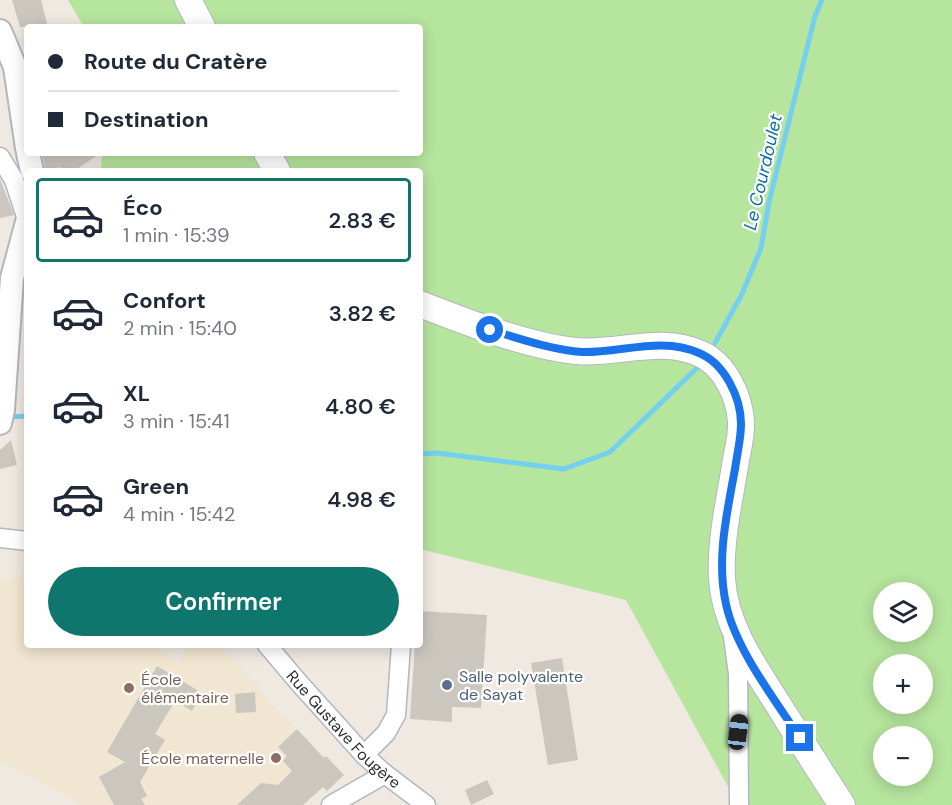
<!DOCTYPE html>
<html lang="fr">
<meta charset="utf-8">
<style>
body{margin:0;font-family:"DM Sans",sans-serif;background:#f2f2f3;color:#1f2937;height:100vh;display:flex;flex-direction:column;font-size:22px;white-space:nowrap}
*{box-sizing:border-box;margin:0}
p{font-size:20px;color:#747a83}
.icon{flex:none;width:33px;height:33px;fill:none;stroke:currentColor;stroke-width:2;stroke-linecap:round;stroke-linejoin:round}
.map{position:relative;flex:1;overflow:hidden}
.sheet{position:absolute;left:24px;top:168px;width:399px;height:480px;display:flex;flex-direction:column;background:#fff;border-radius:6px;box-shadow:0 3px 15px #0003}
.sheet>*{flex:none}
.banner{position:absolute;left:24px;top:24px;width:399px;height:132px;border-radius:6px;box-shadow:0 3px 15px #0003;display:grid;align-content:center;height:132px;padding:0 24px;background:#fff}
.fabs{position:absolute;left:873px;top:582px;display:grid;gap:12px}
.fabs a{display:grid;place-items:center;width:60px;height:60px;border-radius:50%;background:#fff;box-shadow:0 3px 15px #0003;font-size:30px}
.end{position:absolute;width:27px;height:27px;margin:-14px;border:8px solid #1a73e8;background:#fff;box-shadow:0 0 0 3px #fff}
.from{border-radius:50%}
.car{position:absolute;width:18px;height:36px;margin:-18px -9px;border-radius:8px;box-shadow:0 0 4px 2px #0007;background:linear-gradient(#222 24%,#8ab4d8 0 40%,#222 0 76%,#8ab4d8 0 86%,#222 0)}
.banner b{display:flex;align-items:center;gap:21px;height:57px;font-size:22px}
.banner b+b{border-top:2px solid #e0e1e3}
.banner i{width:15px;height:15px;background:#1f2937}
ul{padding:10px 0 0;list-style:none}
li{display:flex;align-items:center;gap:18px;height:84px;margin:0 12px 9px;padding:0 12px;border:3px solid transparent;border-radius:6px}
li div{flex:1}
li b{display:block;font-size:22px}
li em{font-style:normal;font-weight:600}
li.selected{border-color:#0f766e}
li>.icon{width:54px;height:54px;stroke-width:1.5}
.cta{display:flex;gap:12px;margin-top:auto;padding:12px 24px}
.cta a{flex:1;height:69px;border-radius:36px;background:#0f766e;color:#fff;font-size:24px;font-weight:600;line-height:69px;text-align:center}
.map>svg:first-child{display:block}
.education{fill:#f0e6d1}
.green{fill:#b6e59e;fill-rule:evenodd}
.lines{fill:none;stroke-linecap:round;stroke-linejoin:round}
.stream{stroke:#75cff0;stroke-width:5}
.building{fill:#cbc7bf}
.minor-casing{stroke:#b4b7c1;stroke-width:21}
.tertiary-casing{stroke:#b4b7c1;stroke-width:26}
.secondary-casing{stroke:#b4b7c1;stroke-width:28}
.minor{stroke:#fff;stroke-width:18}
.tertiary{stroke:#fff;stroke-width:22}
.secondary{stroke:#fff;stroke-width:26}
.route{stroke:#1a73e8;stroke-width:8}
.service-dot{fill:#5c6f8a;stroke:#fff;stroke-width:2}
.education-dot{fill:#8d6e63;stroke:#fff;stroke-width:2}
.labels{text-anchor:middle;stroke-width:4.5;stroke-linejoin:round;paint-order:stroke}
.service-label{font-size:16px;fill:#4e5e75;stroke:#fff;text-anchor:start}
.education-label{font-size:16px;fill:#785e54;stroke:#fff;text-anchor:start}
.street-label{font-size:16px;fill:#2e2e2e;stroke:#fff}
.water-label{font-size:18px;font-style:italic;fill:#0d6fa3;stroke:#fff}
</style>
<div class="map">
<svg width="952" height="805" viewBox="0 0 952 805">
<rect width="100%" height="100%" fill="#efe9e1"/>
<path class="education" d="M27,575V645H149L179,662L189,645H225L224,652L240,664L278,712L306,739L302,743L306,748L311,744L315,748L311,753L320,762L326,756L344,775L327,791L323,787L298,805H81L0,760V580Z"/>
<path class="green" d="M68,0H952V805H738L626,600L420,549V171H101L102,153H420V27H84ZM884,592H922V632H884ZM884,664H922V704H884ZM884,736H922V776H884Z"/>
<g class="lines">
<path class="stream" d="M715,343L742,294L761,248L769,202L815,16L822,0
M8,417L27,416
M420,454L437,453L564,469L610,452L697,368"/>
</g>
<path class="building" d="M12,0H41L48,27H20Z
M42,153H101L74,171H63L60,167L46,171Z
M0,179L14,215L0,218Z
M11,440L17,465L0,469V450Z
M420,611L487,615L481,708L452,707V722L410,719L415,645H420Z
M562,658L578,760L548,765L531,663Z
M157,666L202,693L192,711L175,701L155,734L165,740L140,782L147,796L141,799L145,805H114L99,777L125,762L107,752Z
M255,692L256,712L236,713L235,694Z
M297,729L324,758L326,756L344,775L327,791L323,787L303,805H237L261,783L278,785L292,771L283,761L287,756L278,747Z
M487,780L494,794L471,805L465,790Z"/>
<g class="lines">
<g class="minor-casing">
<g id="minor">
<path d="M0,157L14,180L27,220"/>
<path d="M0,538L27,541"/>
<path d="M733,637L738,674L739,805"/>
<path id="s1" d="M267,645L300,684L364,755L385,774L426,805"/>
<path d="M364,755L386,733L396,715L401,645"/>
<path d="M331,805L385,774"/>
</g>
</g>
<g class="tertiary-casing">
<path id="tertiary" d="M0,31L15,67L27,148
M28,153L32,171
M0,423L3,410L12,278L27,222"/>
</g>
<g class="secondary-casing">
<path id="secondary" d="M188,0L202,27
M267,153L277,171
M420,304C466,322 527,346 576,351C617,355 661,335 701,354C725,365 739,396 741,421C742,436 737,452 735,466C729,503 720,541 722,579C725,628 756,669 781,709C801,741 821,773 842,805"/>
</g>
<use href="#minor" class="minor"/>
<use href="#tertiary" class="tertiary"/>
<use href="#secondary" class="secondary"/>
</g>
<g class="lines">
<path class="route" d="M490,330C519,338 551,350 582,352C621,353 662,336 699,353C724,363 741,397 741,424C741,439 737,454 735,469C727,513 716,559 726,604C735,648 775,700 800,738"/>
</g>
<circle class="service-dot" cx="447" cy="685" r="6"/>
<g class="education-dot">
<circle cx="129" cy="688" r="6"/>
<circle cx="276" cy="758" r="6"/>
</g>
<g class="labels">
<g class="service-label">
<text x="459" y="682">Salle polyvalente<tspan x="459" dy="18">de Sayat</tspan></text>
</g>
<g class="education-label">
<text x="141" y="685">École<tspan x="141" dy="18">élémentaire</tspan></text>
<text x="264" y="764" text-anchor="end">École maternelle</text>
</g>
<g class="street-label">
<text dy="6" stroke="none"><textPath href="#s1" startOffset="114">Rue Gustave Fougère</textPath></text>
</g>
<g class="water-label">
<text transform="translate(763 172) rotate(-77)" y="6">Le Courdoulet</text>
</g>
</g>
</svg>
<div class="fabs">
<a><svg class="icon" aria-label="layers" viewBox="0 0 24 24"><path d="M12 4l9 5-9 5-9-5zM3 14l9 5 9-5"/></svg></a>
<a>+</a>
<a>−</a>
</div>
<i class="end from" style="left:490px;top:330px"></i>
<i class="end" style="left:800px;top:738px"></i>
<i class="car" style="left:738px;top:732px;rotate:7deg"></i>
<div class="banner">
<b><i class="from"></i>Route du Cratère</b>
<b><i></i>Destination</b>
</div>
<section class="sheet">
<ul>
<li class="selected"><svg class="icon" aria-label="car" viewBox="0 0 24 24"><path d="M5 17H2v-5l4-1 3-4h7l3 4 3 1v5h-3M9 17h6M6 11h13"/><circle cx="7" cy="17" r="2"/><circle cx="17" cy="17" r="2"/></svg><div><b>Éco</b><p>1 min · 15:39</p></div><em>2.83 €</em></li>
<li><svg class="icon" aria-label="car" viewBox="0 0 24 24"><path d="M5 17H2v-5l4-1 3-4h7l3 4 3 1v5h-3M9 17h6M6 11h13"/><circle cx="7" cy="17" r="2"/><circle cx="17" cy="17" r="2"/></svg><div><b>Confort</b><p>2 min · 15:40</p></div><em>3.82 €</em></li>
<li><svg class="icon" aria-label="car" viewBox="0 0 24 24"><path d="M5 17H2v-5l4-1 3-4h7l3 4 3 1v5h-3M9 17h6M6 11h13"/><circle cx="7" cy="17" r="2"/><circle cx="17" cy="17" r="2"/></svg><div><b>XL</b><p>3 min · 15:41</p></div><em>4.80 €</em></li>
<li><svg class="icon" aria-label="car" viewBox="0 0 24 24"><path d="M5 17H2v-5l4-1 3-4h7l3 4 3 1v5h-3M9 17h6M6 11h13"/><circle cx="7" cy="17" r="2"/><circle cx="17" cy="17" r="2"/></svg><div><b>Green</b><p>4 min · 15:42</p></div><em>4.98 €</em></li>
</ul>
<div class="cta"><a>Confirmer</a></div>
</section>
</div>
